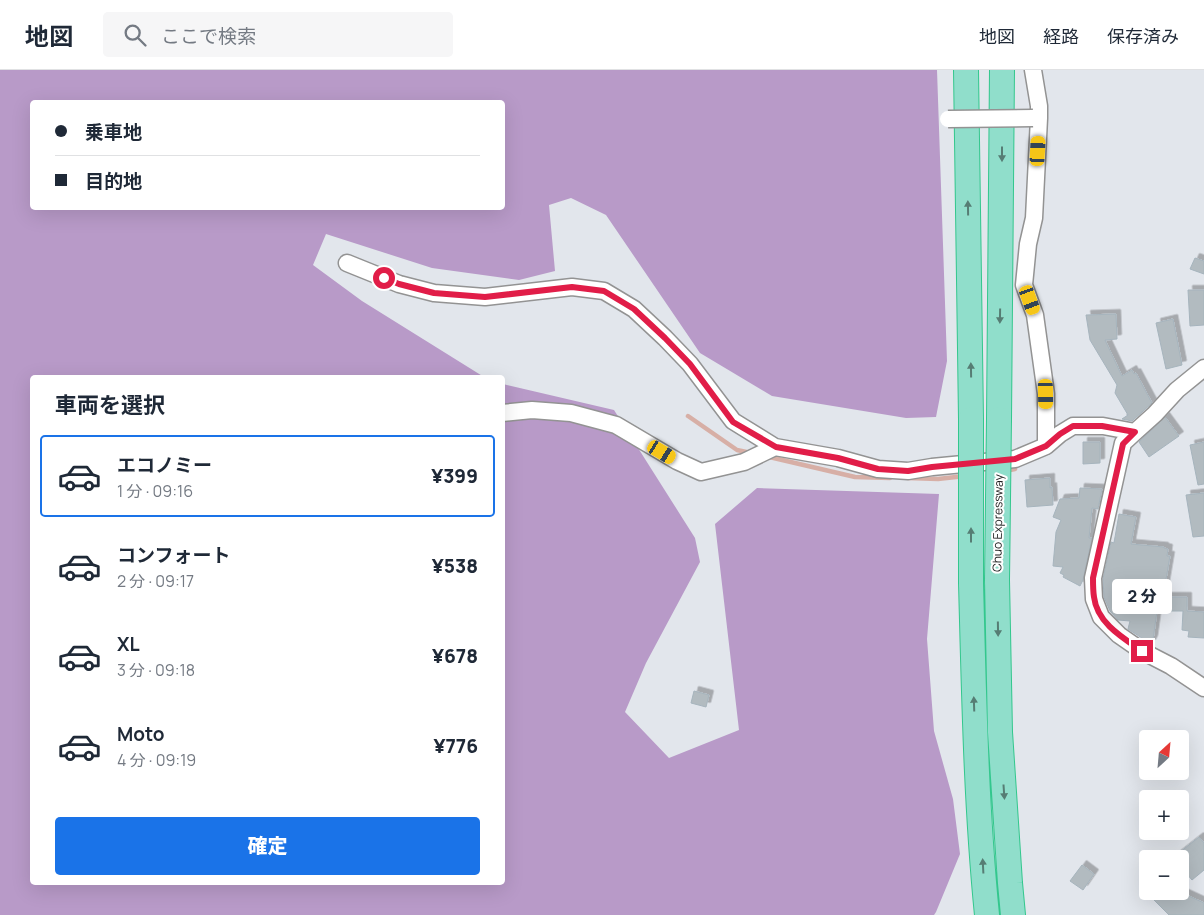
<!DOCTYPE html>
<html lang="ja">
<meta charset="utf-8">
<style>
body{margin:0;font-family:Manrope,"Noto Sans JP",sans-serif;background:#f6f6f7;color:#1f2937;height:100vh;display:flex;flex-direction:column;font-size:19px;white-space:nowrap}
*{box-sizing:border-box;margin:0}
p{font-size:16px;color:#747a83}
.icon{flex:none;width:28px;height:28px;fill:none;stroke:currentColor;stroke-width:2;stroke-linecap:round;stroke-linejoin:round}
.map{position:relative;flex:1;overflow:hidden}
.details{position:absolute;left:30px;top:305px;width:475px;height:510px;display:flex;flex-direction:column;background:#fff;border-radius:5px;box-shadow:0 5px 20px #0002}
.details>*{flex:none}
.banner{position:absolute;left:30px;top:30px;width:475px;height:110px;border-radius:5px;box-shadow:0 5px 20px #0002;display:grid;align-content:center;height:110px;padding:0 25px;background:#fff}
.needle{width:32px;rotate:26deg}
.buttons{position:absolute;left:1139px;top:660px;display:grid;gap:10px}
.buttons a{display:grid;place-items:center;width:50px;height:50px;border-radius:5px;background:#fff;box-shadow:0 5px 20px #0002;font-size:25px}
.end{position:absolute;width:22px;height:22px;margin:-11px;border:6px solid #e11d48;background:#fff;box-shadow:0 0 0 2px #fff}
.from{border-radius:50%}
.bubble{position:absolute;height:35px;border-radius:5px;background:#fff;box-shadow:0 5px 20px #0002;font-size:16px;font-weight:800;line-height:35px;text-align:center}
.car{position:absolute;width:15px;height:30px;margin:-15px -8px;border-radius:6px;box-shadow:0 0 4px 1px #0007;background:linear-gradient(#f5c518 24%,#345 0 40%,#f5c518 0 76%,#345 0 86%,#f5c518 0)}
.banner b{display:flex;align-items:center;gap:18px;height:48px;font-size:19px}
.banner b+b{border-top:1px solid #e0e1e3}
.banner i{width:12px;height:12px;background:#1f2937}
ul{padding:0;list-style:none}
li{display:flex;align-items:center;gap:15px;height:82px;margin:0 10px 8px;padding:0 15px;border:2px solid transparent;border-radius:5px}
li div{flex:1}
li b{display:block;font-size:19px}
li em{font-style:normal;font-weight:800}
li.current{border-color:#1a73e8}
li>.icon{width:45px;height:45px;stroke-width:1.5}
h2{padding:0 25px;font-size:22px;line-height:60px}
.cta{display:flex;gap:10px;margin-top:auto;padding:10px 25px}
.cta a{flex:1;height:58px;border-radius:5px;background:#1a73e8;color:#fff;font-size:20px;font-weight:800;line-height:58px;text-align:center}
header{display:flex;align-items:center;gap:30px;box-sizing:border-box;height:70px;padding:0 25px;background:#fff;border-bottom:1px solid #e0e1e3}
header strong{font-size:24px}
nav{display:flex;gap:28px;margin-inline-start:auto;font-size:18px}
.search{width:350px;height:45px;background:#f6f6f7;display:flex;align-items:center;gap:12px;box-sizing:border-box;padding:0 18px;border-radius:5px;color:#747a83;font-size:19px}
.map>svg:first-child{display:block}
.forest{fill:#b89ac8;fill-rule:evenodd}
.lines{fill:none;stroke-linecap:round;stroke-linejoin:round}
.stream{stroke:#d7afa6;stroke-width:4.5}
.building{fill:#b2bbc0;stroke:#a6b4bd;filter:url(#shadow)}
.minor-casing{stroke:#939393;stroke-width:19}
.highway-casing{stroke:#33c78d;stroke-width:26}
.minor{stroke:#fff;stroke-width:16}
.highway{stroke:#90decb;stroke-width:24}
.minor-bridge-casing{stroke:#939393;stroke-width:19;stroke-linecap:butt}
.highway-bridge-casing{stroke:#33c78d;stroke-width:26;stroke-linecap:butt}
.minor-bridge{stroke:#fff;stroke-width:16}
.highway-bridge{stroke:#90decb;stroke-width:24}
.oneway{fill:#567d74}
.route{stroke:#e11d48;stroke-width:6}
.labels{text-anchor:middle;stroke-width:4;stroke-linejoin:round;paint-order:stroke}
.street-label{font-size:12px;fill:#1c1c1c;stroke:#fff}
</style>
<header>
<strong>地図</strong>
<div class="search"><svg class="icon" aria-label="search" viewBox="0 0 24 24"><circle cx="10" cy="10" r="6"/><path d="M15 15l6 6"/></svg>ここで検索</div>
<nav><a>地図</a><a>経路</a><a>保存済み</a></nav>
</header>
<div class="map">
<svg width="1204" height="845" viewBox="0 0 1204 845">
<defs>
<filter id="shadow"><feDropShadow dx="4.5" dy="-4.5" stdDeviation="0" flood-color="#0004"/></filter>
</defs>
<rect width="100%" height="100%" fill="#e2e6ec"/>
<path class="forest" d="M0,0H937L947,291L936,347L906,348L772,326L700,283L606,145L571,128L549,135L555,201L519,210L432,198L326,164L313,195L362,231L484,307L32,308V812H502L503,314L614,340L695,468L700,492L646,593L625,642L669,688L739,660L715,454L757,418L939,424L927,569L934,661L953,729L960,784L936,842L934,845H0ZM32,32H502V138H32Z"/>
<g class="lines">
<path class="stream" d="M688,346L737,380L751,383
M765,386L855,407L890,408
M1005,401L1015,399
M908,408L938,409L965,406"/>
</g>
<path class="building" d="M1195,188L1204,191V204L1190,199Z
M1188,220H1204V255L1190,256Z
M1116,244L1117,269L1105,270L1122,306L1132,300L1134,304L1136,303L1152,333L1132,351L1122,349L1128,345L1115,323L1117,315L1090,270L1086,245Z
M1173,249L1182,295L1166,299L1156,253Z
M1165,347L1179,366L1149,387L1139,372Z
M1083,372H1100V393L1083,394Z
M1204,372V414L1198,415L1190,375Z
M1050,408V418L1052,417L1053,435L1027,437L1025,410Z
M1080,418L1102,419L1098,439L1092,438L1089,468H1092L1083,510L1080,516L1063,507L1064,505L1060,503L1063,497L1053,496L1056,462L1061,450L1053,447L1060,429L1079,428Z
M1204,423V466L1193,467L1186,425Z
M1119,444L1136,447L1131,474L1164,477V478L1168,479L1167,486H1170L1163,527H1187V541L1204,542V568L1188,567L1189,561L1182,560L1183,541H1157L1153,570L1151,574L1128,559L1130,551L1118,550L1110,541L1104,527L1103,509L1111,472L1114,473Z
M694,621L709,625L706,637L691,633Z
M1199,767L1204,773V800L1192,810L1180,796V789H1178L1175,786Z
M1082,795L1094,804L1083,820L1070,811Z
M1145,821H1178L1204,833V845H1169Z"/>
<g class="lines">
<g class="minor-casing">
<path id="minor" d="M1033,0L1039,36V48L1034,148L1028,174L1024,215L1035,245L1046,324V376
M347,193L399,214L434,223L485,227L572,217L604,221L634,239L665,268L690,294L733,351L775,377L838,388L878,399L908,401L932,397L1015,389L1046,376L1060,364L1073,356H1103L1135,362
M1204,298L1177,320L1155,344L1135,362L1123,373L1093,508L1094,529L1101,547L1119,565L1142,581L1171,596L1204,618
M502,343L532,340L571,343L616,355L677,391L701,402L744,392L775,377"/>
</g>
<g class="highway-casing">
<path id="highway" d="M966,0L971,349
M999,349L1002,0
M997,510L1000,662L1010,813L1013,845
M971,513C974,624 976,735 987,845"/>
</g>
<use href="#minor" class="minor"/>
<use href="#highway" class="highway"/>
<g class="minor-bridge-casing">
<path id="minor-bridge" d="M948,49L1033,48"/>
</g>
<g class="highway-bridge-casing">
<path id="highway-bridge" d="M997,510L999,349
M971,513V349"/>
</g>
<use href="#minor-bridge" class="minor-bridge"/>
<use href="#highway-bridge" class="highway-bridge"/>
</g>
<defs><path id="oneway-solid" d="M-6-.8H1V-3.2L6.5 0L1 3.2V.8H-6Z" transform="scale(1.25)"/></defs>
<g class="oneway">
<use href="#oneway-solid" transform="translate(1002 84) rotate(90)"/>
<use href="#oneway-solid" transform="translate(968 138) rotate(-91)"/>
<use href="#oneway-solid" transform="translate(1000 246) rotate(91)"/>
<use href="#oneway-solid" transform="translate(971 300) rotate(-91)"/>
<use href="#oneway-solid" transform="translate(971 465) rotate(-90)"/>
<use href="#oneway-solid" transform="translate(998 559) rotate(89)"/>
<use href="#oneway-solid" transform="translate(974 634) rotate(-92)"/>
<use href="#oneway-solid" transform="translate(1004 722) rotate(86)"/>
<use href="#oneway-solid" transform="translate(983 796) rotate(-93)"/>
</g>
<g class="lines">
<path class="route" d="M384,208L399,214L434,223L485,227L572,217L604,221L634,239L665,268L690,294L733,352L776,377L838,388L878,399L908,401L932,397L1015,389L1046,376L1060,364L1073,356H1102L1135,362L1123,374L1093,508C1093,514 1093,521 1094,527C1097,553 1123,568 1142,581"/>
</g>
<g class="labels">
<g class="street-label">
<text transform="translate(998 453) rotate(-89)" y="4">Chuo Expressway</text>
</g>
</g>
</svg>
<div class="buttons">
<a><svg class="needle" viewBox="-14 -14 28 28"><path d="M0-13l5 13h-10z" fill="#e53935"/><path d="M0 13l5-13h-10z" fill="#747a83"/></svg></a>
<a>+</a>
<a>−</a>
</div>
<i class="end from" style="left:384px;top:208px"></i>
<i class="end" style="left:1142px;top:581px"></i>
<div class="bubble" style="left:1112px;top:509px;width:60px">2 分</div>
<i class="car" style="left:1038px;top:81px;rotate:3deg"></i>
<i class="car" style="left:1030px;top:230px;rotate:160deg"></i>
<i class="car" style="left:1046px;top:324px;rotate:179deg"></i>
<i class="car" style="left:662px;top:382px;rotate:121deg"></i>
<div class="banner">
<b><i class="from"></i>乗車地</b>
<b><i></i>目的地</b>
</div>
<section class="details">
<h2>車両を選択</h2>
<ul>
<li class="current"><svg class="icon" aria-label="car" viewBox="0 0 24 24"><path d="M5 17H2v-5l4-1 3-4h7l3 4 3 1v5h-3M9 17h6M6 11h13"/><circle cx="7" cy="17" r="2"/><circle cx="17" cy="17" r="2"/></svg><div><b>エコノミー</b><p>1 分 · 09:16</p></div><em>¥399</em></li>
<li><svg class="icon" aria-label="car" viewBox="0 0 24 24"><path d="M5 17H2v-5l4-1 3-4h7l3 4 3 1v5h-3M9 17h6M6 11h13"/><circle cx="7" cy="17" r="2"/><circle cx="17" cy="17" r="2"/></svg><div><b>コンフォート</b><p>2 分 · 09:17</p></div><em>¥538</em></li>
<li><svg class="icon" aria-label="car" viewBox="0 0 24 24"><path d="M5 17H2v-5l4-1 3-4h7l3 4 3 1v5h-3M9 17h6M6 11h13"/><circle cx="7" cy="17" r="2"/><circle cx="17" cy="17" r="2"/></svg><div><b>XL</b><p>3 分 · 09:18</p></div><em>¥678</em></li>
<li><svg class="icon" aria-label="car" viewBox="0 0 24 24"><path d="M5 17H2v-5l4-1 3-4h7l3 4 3 1v5h-3M9 17h6M6 11h13"/><circle cx="7" cy="17" r="2"/><circle cx="17" cy="17" r="2"/></svg><div><b>Moto</b><p>4 分 · 09:19</p></div><em>¥776</em></li>
</ul>
<div class="cta"><a>確定</a></div>
</section>
</div>
